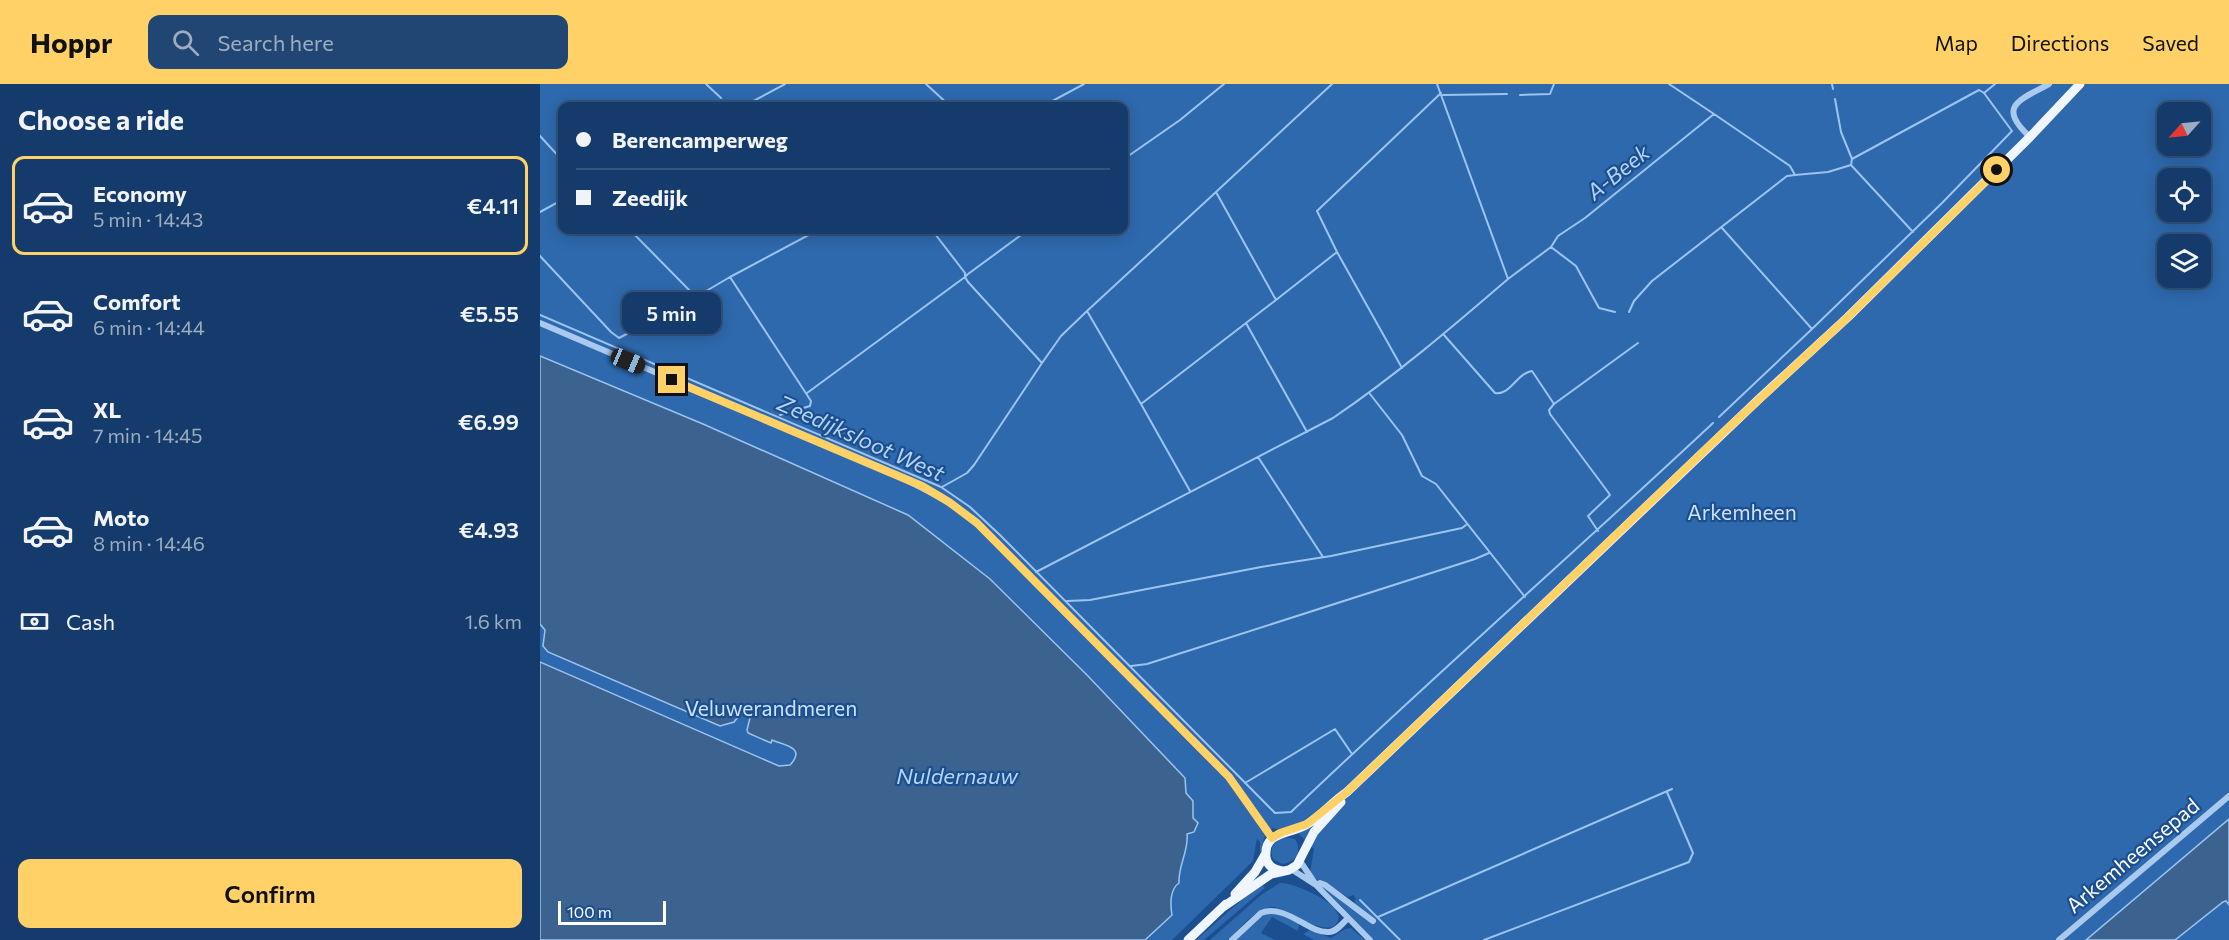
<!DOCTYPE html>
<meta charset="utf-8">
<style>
body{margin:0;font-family:Commissioner,sans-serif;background:#214673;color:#f1f3f6;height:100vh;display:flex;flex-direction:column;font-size:22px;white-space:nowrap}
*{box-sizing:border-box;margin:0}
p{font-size:20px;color:#9dadc1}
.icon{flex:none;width:33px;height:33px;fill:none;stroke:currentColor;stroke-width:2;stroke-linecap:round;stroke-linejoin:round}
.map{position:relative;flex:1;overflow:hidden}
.drawer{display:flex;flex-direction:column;background:#143b6b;width:540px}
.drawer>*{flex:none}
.hud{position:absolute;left:18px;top:18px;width:570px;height:132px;border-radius:12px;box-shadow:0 3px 15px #0003,0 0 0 2px #33557e;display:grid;align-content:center;height:132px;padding:0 18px;background:#143b6b}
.needle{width:39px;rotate:243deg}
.controls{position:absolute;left:1617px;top:18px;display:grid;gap:12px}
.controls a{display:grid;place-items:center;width:54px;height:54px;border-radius:12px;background:#143b6b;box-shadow:0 3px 15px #0003,0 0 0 2px #33557e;font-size:30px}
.scale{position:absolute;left:18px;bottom:15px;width:108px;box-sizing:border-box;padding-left:6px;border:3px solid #fff;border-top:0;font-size:16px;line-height:21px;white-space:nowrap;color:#fff;-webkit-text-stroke:4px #1b4f8f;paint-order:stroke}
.end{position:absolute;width:27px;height:27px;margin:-14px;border:8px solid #ffd166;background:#111;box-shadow:0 0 0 3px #111}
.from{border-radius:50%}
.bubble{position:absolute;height:42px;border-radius:12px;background:#143b6b;box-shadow:0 3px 15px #0003,0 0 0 2px #33557e;font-size:20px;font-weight:600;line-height:42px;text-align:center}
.car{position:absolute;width:18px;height:36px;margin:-18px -9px;border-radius:8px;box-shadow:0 0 4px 2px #0007;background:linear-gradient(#222 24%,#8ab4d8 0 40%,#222 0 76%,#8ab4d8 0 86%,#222 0)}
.hud b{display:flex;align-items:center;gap:21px;height:57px;font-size:22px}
.hud b+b{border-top:2px solid #33557e}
.hud i{width:15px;height:15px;background:#f1f3f6}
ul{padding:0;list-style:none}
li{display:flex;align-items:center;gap:18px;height:99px;margin:0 12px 9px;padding:0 6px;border:3px solid transparent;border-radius:12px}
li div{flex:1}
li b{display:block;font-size:22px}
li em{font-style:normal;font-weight:600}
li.current{border-color:#ffd166}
li>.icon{width:54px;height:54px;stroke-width:1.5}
h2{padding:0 18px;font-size:27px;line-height:72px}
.pay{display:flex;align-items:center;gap:15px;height:66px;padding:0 18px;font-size:22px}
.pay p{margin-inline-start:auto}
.cta{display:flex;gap:12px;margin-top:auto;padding:12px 18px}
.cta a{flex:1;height:69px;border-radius:12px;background:#ffd166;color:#111;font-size:24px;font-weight:600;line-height:69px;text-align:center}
header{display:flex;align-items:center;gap:36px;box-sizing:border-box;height:84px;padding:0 30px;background:#ffd166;color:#111}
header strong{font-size:28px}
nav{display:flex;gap:33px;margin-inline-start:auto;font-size:21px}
.search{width:420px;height:54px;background:#214673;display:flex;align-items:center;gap:15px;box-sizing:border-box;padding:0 21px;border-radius:12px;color:#9dadc1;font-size:22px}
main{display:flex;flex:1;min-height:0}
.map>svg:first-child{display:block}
.green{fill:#2e69ad;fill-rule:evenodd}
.water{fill:#3c6290;stroke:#9cc4f0;stroke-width:1.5}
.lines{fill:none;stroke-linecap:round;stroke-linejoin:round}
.stream{stroke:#9cc4f0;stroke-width:2}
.street{stroke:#a9c9ee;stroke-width:6}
.primary{stroke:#f0f6ff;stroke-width:9}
.route{stroke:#ffd166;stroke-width:8}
.labels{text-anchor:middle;stroke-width:4.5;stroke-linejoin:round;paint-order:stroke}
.park-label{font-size:21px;fill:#cfe3fa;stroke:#1b4f8f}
.street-label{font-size:21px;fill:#fff;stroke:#1b4f8f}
.water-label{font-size:22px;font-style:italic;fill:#b5d3f5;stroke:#1b4f8f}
</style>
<header>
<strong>Hoppr</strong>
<div class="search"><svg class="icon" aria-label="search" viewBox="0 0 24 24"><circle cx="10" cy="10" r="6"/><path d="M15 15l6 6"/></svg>Search here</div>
<nav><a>Map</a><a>Directions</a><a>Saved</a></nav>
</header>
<main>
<section class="drawer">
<h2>Choose a ride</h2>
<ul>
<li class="current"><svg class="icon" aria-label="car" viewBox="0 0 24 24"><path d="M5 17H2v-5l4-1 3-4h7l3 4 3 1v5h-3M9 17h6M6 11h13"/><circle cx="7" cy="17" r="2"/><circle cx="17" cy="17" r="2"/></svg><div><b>Economy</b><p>5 min · 14:43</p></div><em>€4.11</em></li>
<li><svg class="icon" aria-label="car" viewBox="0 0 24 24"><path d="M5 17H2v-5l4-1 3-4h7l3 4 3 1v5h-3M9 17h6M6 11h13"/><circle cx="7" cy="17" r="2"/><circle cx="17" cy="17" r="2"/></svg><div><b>Comfort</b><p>6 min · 14:44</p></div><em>€5.55</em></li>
<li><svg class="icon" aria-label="car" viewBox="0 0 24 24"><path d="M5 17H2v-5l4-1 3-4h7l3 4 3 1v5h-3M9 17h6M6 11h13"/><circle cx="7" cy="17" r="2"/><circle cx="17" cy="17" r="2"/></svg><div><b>XL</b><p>7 min · 14:45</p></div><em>€6.99</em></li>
<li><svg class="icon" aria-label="car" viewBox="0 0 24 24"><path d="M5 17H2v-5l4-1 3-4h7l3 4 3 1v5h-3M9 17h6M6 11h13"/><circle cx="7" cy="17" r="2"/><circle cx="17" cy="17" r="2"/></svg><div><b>Moto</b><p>8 min · 14:46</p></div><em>€4.93</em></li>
</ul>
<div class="pay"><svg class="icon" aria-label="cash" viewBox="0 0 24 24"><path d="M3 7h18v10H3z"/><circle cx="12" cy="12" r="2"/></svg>Cash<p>1.6 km</p></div>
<div class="cta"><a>Confirm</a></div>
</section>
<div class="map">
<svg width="1689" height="856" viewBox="0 0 1689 856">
<rect width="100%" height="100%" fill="#1b4f8f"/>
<path class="green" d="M0,0H1689V856H834L785,805L834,835L814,819L816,814L813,811L808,813L774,794L770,788L774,765L751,742L738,745L732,744L724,754L720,771V758L717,754L713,777L632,856H0V273L326,413L163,340L0,272ZM22,22H584V146H22ZM1628,28H1660V62H1628ZM1628,94H1660V128H1628ZM1628,160H1660V194H1628ZM441,490L450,495L608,656Z
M743,753L755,755C763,767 755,779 742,780L733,775C729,764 734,758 743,753Z
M721,799L725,804L664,856H656Z
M740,799C753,798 814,823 795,841C792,844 787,844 782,843C766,840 750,830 735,823C717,821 700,845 688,856H670L721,811Z
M727,830L741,831L759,840L758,847L732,833L721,849L735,856H696L719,834Z
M811,844L825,856H774L763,850L770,846L791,854L805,845Z"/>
<path class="water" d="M0,272L163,340L368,431L450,495L547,591L645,694L646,709L653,717V734L658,739L654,748L647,750C649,767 638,781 639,799C630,805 630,820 632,831L605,856H0V578L239,682L250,681C267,663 243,661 232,656L231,659L208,649L207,646L210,634L206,629H201L194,638L180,642L8,568L3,562L5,546L0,540Z
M1689,735V821L1686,817L1683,818L1635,856H1546Z"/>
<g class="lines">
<path class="stream" d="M166,0L181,14
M386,0L410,22
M897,0L968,195L1011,163L1018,152L1045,134L1174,30L1250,82L1255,91L1288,88L1311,81L1373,148
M1129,0L1174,30
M1292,0L1293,5
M1444,9L1455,0
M903,11L967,10
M980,11L1010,10L1014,0
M1295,15L1301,48L1312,75
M188,21L189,22
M204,22L245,0
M503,22L544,0
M0,52L22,76
M584,75L640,36L684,0
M676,108L792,0
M0,128L22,116
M1182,144L1272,245L1402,119L1472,47L1444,9L1439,6L1312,75L1311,81
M488,146L428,190L425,193L428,198L502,279L521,252L547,227
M1011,163L1036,182L1059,224L1075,228
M0,172L71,248L79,254L156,213L90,146
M190,193L278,146
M156,213L190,193L271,317L270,322L240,331
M736,216L797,168
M1089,228L1094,217L1112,197L1247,92L1255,91
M0,231L401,403L430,423L460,451L735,729L751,728C889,596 1033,470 1173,339
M904,251L955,309C970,312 977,289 992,287L1014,320L1009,326L1010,330L1068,408L1070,411L1048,432L1058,447
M862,284L797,168L777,127L901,9
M267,309L425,193V189L392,146
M830,310L862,351L882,392L896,400L985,513
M601,320L547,227L676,108L736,216L706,239
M1014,320L1098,259
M1179,333L1272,245
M718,373L783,473
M402,403L427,389L434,381L502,279
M650,407L601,320L706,239L767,348
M496,488L793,334C855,292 911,244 968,195
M527,517L550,516L721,483L791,472L922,444L926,441
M591,582L607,580L935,475L949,469
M705,699L795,645L812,670
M820,816L860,856
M838,833L1132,705
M944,856L1149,778L1153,769L1127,708"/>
<path class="street" d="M1490,53C1456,22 1480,16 1509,0
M0,239L363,394L409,418L437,439L689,693L732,754
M760,777L776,801L830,856
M751,785L776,801L780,799L785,801L833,837
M692,856L721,829C745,819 769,850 789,848C796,848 803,839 808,834
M1519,856L1689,712"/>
<path class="primary" d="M742,787C733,785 727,782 726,773C723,747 751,750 766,741C781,732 792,718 807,708L1219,315L1308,233L1490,53L1540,0
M695,810L715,788L726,769
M683,823L731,790L749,786L757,781L774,748L801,718
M648,856L686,820"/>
</g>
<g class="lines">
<path class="route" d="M132,296L382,402L409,418L437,439L689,693L732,754L740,749L767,740L807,708L1187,345L1308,233L1457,86"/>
</g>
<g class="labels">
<g class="park-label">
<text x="1202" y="436">Arkemheen</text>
<text x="231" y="632">Veluwerandmeren</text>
</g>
<g class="street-label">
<text transform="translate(1593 772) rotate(-40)" y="7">Arkemheensepad</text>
</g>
<g class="water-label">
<text transform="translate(1078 88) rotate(-39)" y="8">A-Beek</text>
<text transform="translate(321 354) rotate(24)" y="8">Zeedijksloot West</text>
<text x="417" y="700">Nuldernauw</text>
</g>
</g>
</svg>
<div class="controls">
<a><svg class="needle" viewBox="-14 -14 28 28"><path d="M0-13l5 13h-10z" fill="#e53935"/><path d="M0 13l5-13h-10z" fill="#9dadc1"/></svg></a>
<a><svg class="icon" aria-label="locate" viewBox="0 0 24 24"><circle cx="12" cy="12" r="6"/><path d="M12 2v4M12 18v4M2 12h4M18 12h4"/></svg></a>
<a><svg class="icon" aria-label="layers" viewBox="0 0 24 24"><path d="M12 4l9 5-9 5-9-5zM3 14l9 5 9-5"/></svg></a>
</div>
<div class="scale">100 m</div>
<i class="end from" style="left:1457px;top:86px"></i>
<i class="end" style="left:132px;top:296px"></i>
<div class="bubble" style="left:82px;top:208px;width:99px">5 min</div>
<i class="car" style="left:88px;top:277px;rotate:113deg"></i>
<div class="hud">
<b><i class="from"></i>Berencamperweg</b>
<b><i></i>Zeedijk</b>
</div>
</div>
</main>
